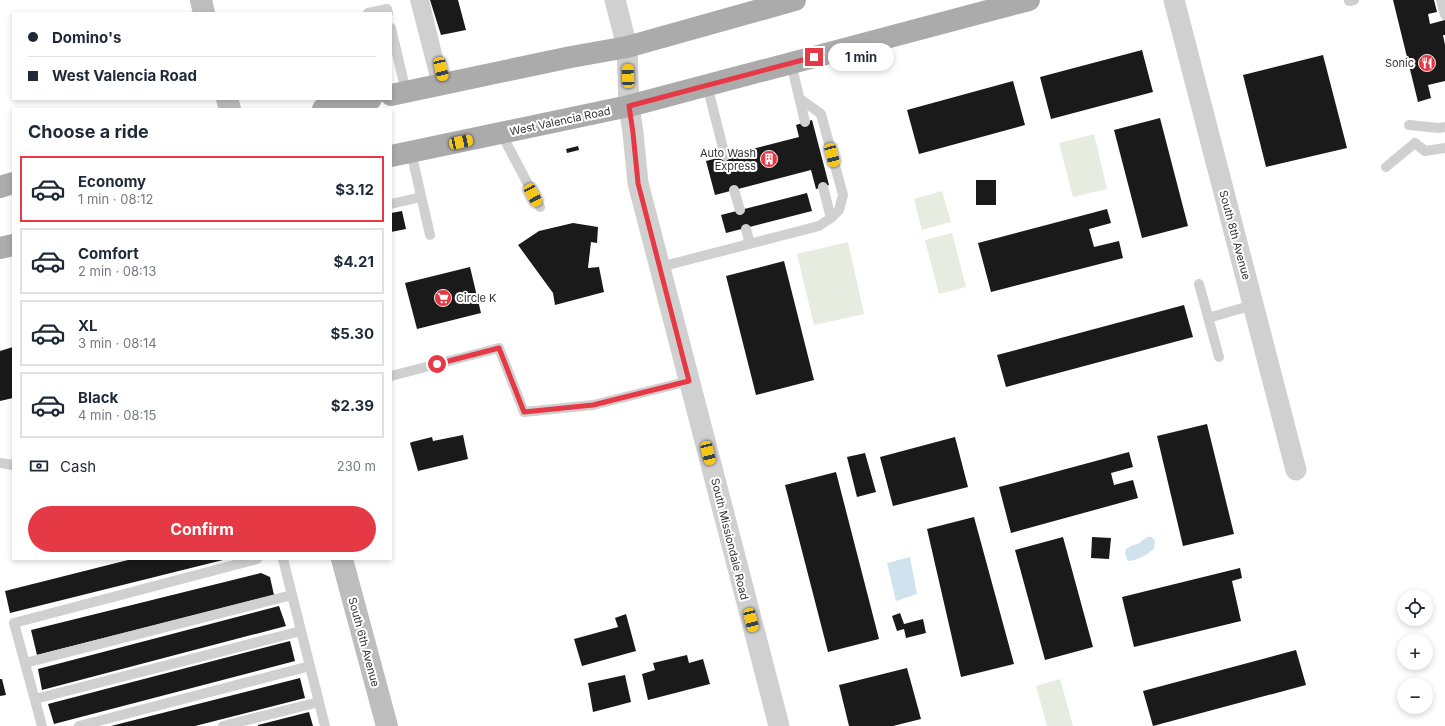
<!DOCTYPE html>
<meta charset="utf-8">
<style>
body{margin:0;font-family:Inter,sans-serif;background:#f6f6f7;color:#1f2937;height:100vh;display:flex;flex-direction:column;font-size:15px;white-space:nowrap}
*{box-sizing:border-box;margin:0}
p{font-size:13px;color:#747a83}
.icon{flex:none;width:22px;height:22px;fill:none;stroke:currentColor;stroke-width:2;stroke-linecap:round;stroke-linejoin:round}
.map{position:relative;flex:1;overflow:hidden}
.details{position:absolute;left:12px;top:108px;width:380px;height:452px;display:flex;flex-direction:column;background:#fff;border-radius:0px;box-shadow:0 2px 6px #0003}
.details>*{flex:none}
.banner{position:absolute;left:12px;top:12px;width:380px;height:88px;border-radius:0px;box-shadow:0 2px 6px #0003;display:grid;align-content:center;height:88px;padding:0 16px;background:#fff}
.tools{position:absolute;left:1397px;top:590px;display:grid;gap:8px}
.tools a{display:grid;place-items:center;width:36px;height:36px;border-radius:50%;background:#fff;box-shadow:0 2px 6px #0003;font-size:20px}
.end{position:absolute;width:18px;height:18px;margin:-9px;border:5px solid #e63946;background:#fff;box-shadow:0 0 0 2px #fff}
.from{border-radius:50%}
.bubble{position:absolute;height:28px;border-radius:14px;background:#fff;box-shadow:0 2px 6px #0003;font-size:13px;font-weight:700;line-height:28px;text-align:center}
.car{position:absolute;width:12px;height:24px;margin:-12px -6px;border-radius:5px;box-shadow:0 0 3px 1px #0007;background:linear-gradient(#f5c518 24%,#345 0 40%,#f5c518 0 76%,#345 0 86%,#f5c518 0)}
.banner b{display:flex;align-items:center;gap:14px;height:38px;font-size:15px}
.banner b+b{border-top:1px solid #e0e1e3}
.banner i{width:10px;height:10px;background:#1f2937}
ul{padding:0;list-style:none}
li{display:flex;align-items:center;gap:12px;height:66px;margin:0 8px 6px;padding:0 8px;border:2px solid #e0e1e3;border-radius:0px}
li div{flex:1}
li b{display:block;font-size:15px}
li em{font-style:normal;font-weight:700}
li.selected{border-color:#e63946}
li>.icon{width:36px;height:36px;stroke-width:1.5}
h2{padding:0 16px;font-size:18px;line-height:48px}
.pay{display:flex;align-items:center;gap:10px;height:44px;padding:0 16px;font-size:15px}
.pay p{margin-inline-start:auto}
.button{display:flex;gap:8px;margin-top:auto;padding:8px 16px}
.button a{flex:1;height:46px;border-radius:24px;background:#e63946;color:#fff;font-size:16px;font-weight:700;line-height:46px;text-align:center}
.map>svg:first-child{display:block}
.green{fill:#e6ecdf}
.water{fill:#cfe2ee}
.building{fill:#1a1a1a}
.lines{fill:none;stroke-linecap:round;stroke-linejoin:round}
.lane{stroke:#d0d0d0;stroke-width:10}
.street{stroke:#d0d0d0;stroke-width:21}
.secondary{stroke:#bdbdbd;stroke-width:22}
.primary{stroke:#ababab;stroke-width:22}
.route{stroke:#e63946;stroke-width:5}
.labels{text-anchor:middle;stroke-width:4;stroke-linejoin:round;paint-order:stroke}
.poi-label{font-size:11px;fill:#333;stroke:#fff;text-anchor:end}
.street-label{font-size:11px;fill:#333;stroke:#fff}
</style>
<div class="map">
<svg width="1445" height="726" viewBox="0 0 1445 726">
<rect width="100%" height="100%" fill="#fff"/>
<path class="green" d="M1094,134L1107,189L1073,197L1059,143Z
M942,191L951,222L922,230L914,199Z
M952,233L966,287L939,294L925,240Z
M848,242L864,314L814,325L797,254Z
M1060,679L1073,726H1047L1036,686Z"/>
<path class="water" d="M1147,537H1152L1155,541L1154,549C1146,555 1139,560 1128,561L1125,554L1126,549L1133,545L1138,544Z
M910,557L917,594L896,601L887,563Z"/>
<path class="building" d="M430,0H458L466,30L441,35Z
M1393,0H1434L1437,12L1428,14L1430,24L1445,20V35H1443L1445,45V81L1428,85L1431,98L1418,102Z
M1142,50L1153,92L1051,119L1040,77Z
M1323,55L1347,148L1266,167L1243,75Z
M1013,81L1025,125L919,154L907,110Z
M1160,118L1188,226L1142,238L1114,130Z
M812,120L829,185L816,189L811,170L715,195L706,161L799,137L796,125Z
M578,146L579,150L567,153L566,149Z
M976,180H996V205H976Z
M807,193L812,211L726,233L721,215Z
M1107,209L1111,223L1089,229L1094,247L1119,241L1123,258L991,292L978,243Z
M402,211L406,229L391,232V213Z
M573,223L598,227L597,243L591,242L588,268L599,267L604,292L555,305L553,293L518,245L539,231Z
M784,261L814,380L756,395L726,276Z
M470,267L481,313L417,329L405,283Z
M1184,305L1193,337L1006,387L997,355Z
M13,347V398L0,401V351Z
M1207,424L1234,534L1183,546L1157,436Z
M463,435L468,459L418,471L410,443L412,442L432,437L433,441Z
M955,437L968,487L893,506L880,457Z
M1129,452L1133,467L1111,473L1114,485L1133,480L1138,498L1011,533L999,487Z
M865,453L876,492L857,497L847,457Z
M836,472L879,639L828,652L785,485Z
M974,517L1014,664L961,677L927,529Z
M1063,537L1093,647L1045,660L1015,550Z
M1092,537L1111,538L1109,559L1091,558Z
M132,559L223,560L10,613L5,591Z
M1240,568L1242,578L1232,581L1241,621L1134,647L1122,597Z
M261,573L270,577L274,595L37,655L31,630Z
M279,606L286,626L42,690L38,669Z
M900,613L904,624L923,619L926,633L906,638L904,629L897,631L892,616Z
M626,614L636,651L582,666L574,639L618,627L615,618Z
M290,641L295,661L54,724L48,704Z
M1296,650L1306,685L1153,726L1143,691Z
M687,655L689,663L703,659L710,684L648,700L642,674L655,670L653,663Z
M907,668L921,719L893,726H849L839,685Z
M625,675L631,702L593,712L588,683Z
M300,678L305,698L195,726H111Z
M0,679H2L6,695L0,696Z
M309,712L313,726H258V725Z"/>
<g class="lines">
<path class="lane" d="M415,0L437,85
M424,0L444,83
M1349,0V1L1354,0
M1441,0L1445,15
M368,13L387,9L388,13
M391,28L406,92
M791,63L805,122
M707,85L725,156
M1409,125L1439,128L1445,127
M501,133L540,207
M411,152L430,235
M1386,167L1415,143L1425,151L1445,148
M823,187L831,218
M734,190L740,210
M391,204L421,197
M746,229L749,240L746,245
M660,267L819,226L832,217L839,210L843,195L821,114L799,98
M1199,284L1219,357
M1208,318L1253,305
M391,376L499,348L524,412L593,405L689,381
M0,463L13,465
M283,559L325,726
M25,663L292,595
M35,699L301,631
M42,726L14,623L257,559
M79,726L310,666
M223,726L319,702"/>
<path class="street" d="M615,0L627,47L629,106L633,133L638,183L779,726
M1174,0L1296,470"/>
<path class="secondary" d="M201,0L204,13
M227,99L230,109
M342,559L387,726"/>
<path class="primary" d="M391,95L571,57L627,47L795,0
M323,109L371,99
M391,156L629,106L1029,0
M0,187L13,183
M0,248L13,245"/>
</g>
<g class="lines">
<path class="route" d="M437,364L499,348L524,412L593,405L689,381L638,183L633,133L629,106L814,57"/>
</g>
<defs>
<g id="restaurant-disc" transform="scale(0.9)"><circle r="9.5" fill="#e63946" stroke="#fff"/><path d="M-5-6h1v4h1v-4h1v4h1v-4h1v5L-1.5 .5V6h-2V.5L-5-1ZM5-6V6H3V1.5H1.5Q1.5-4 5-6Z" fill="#fff"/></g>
<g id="building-disc" transform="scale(0.9)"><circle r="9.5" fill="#e63946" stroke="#fff"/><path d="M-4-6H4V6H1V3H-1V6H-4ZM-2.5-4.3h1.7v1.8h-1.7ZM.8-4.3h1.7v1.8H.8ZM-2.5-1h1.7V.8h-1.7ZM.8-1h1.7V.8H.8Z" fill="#fff"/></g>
<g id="supermarket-disc" transform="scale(0.9)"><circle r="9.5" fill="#e63946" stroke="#fff"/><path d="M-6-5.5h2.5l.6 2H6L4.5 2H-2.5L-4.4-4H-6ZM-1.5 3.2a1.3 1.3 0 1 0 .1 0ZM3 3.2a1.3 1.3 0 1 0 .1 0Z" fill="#fff"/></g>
</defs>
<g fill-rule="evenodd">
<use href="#restaurant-disc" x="1427" y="63"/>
<use href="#building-disc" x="769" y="159"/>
<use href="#supermarket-disc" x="443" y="298"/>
</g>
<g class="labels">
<g class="poi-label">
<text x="1414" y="67">Sonic</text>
<text x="756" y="157">Auto Wash<tspan x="756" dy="13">Express</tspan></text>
<text x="456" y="302" text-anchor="start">Circle K</text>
</g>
<g class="street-label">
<text transform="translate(560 121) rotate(-12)" y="4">West Valencia Road</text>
<text transform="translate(1235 235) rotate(75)" y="4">South 8th Avenue</text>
<text transform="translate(730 539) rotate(76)" y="4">South Missiondale Road</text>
<text transform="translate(364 642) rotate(75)" y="4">South 6th Avenue</text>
</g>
</g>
</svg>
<div class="tools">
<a><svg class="icon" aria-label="locate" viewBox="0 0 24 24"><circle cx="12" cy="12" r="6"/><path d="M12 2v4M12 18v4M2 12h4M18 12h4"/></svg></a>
<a>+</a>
<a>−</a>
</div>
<i class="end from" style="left:437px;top:364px"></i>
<i class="end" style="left:814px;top:57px"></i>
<div class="bubble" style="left:828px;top:43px;width:66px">1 min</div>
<i class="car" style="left:441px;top:69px;rotate:167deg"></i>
<i class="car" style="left:628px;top:76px;rotate:358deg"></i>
<i class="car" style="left:461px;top:142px;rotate:78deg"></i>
<i class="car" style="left:832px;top:155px;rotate:165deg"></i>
<i class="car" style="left:533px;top:195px;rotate:152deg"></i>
<i class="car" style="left:708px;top:453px;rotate:166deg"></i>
<i class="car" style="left:751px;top:620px;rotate:166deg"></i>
<div class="banner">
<b><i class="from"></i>Domino's</b>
<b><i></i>West Valencia Road</b>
</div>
<section class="details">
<h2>Choose a ride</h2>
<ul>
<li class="selected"><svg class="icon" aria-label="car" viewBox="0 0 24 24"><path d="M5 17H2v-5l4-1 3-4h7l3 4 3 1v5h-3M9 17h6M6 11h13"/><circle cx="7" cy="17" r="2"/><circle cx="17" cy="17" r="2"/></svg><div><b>Economy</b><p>1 min · 08:12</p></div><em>$3.12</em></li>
<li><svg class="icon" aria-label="car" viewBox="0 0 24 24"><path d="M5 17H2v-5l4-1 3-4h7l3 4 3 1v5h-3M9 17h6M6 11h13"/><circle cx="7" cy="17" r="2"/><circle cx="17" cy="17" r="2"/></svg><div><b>Comfort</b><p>2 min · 08:13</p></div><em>$4.21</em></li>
<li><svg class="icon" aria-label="car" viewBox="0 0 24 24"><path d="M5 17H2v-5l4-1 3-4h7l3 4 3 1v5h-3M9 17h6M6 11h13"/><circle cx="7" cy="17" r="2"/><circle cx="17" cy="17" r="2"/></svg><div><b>XL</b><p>3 min · 08:14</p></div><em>$5.30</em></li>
<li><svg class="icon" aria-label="car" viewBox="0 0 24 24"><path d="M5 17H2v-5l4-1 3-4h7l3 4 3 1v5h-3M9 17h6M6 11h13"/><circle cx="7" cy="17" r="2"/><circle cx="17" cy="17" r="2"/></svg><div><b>Black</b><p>4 min · 08:15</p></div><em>$2.39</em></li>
</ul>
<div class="pay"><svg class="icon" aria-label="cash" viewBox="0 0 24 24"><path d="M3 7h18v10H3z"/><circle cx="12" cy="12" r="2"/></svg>Cash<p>230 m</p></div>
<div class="button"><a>Confirm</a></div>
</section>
</div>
